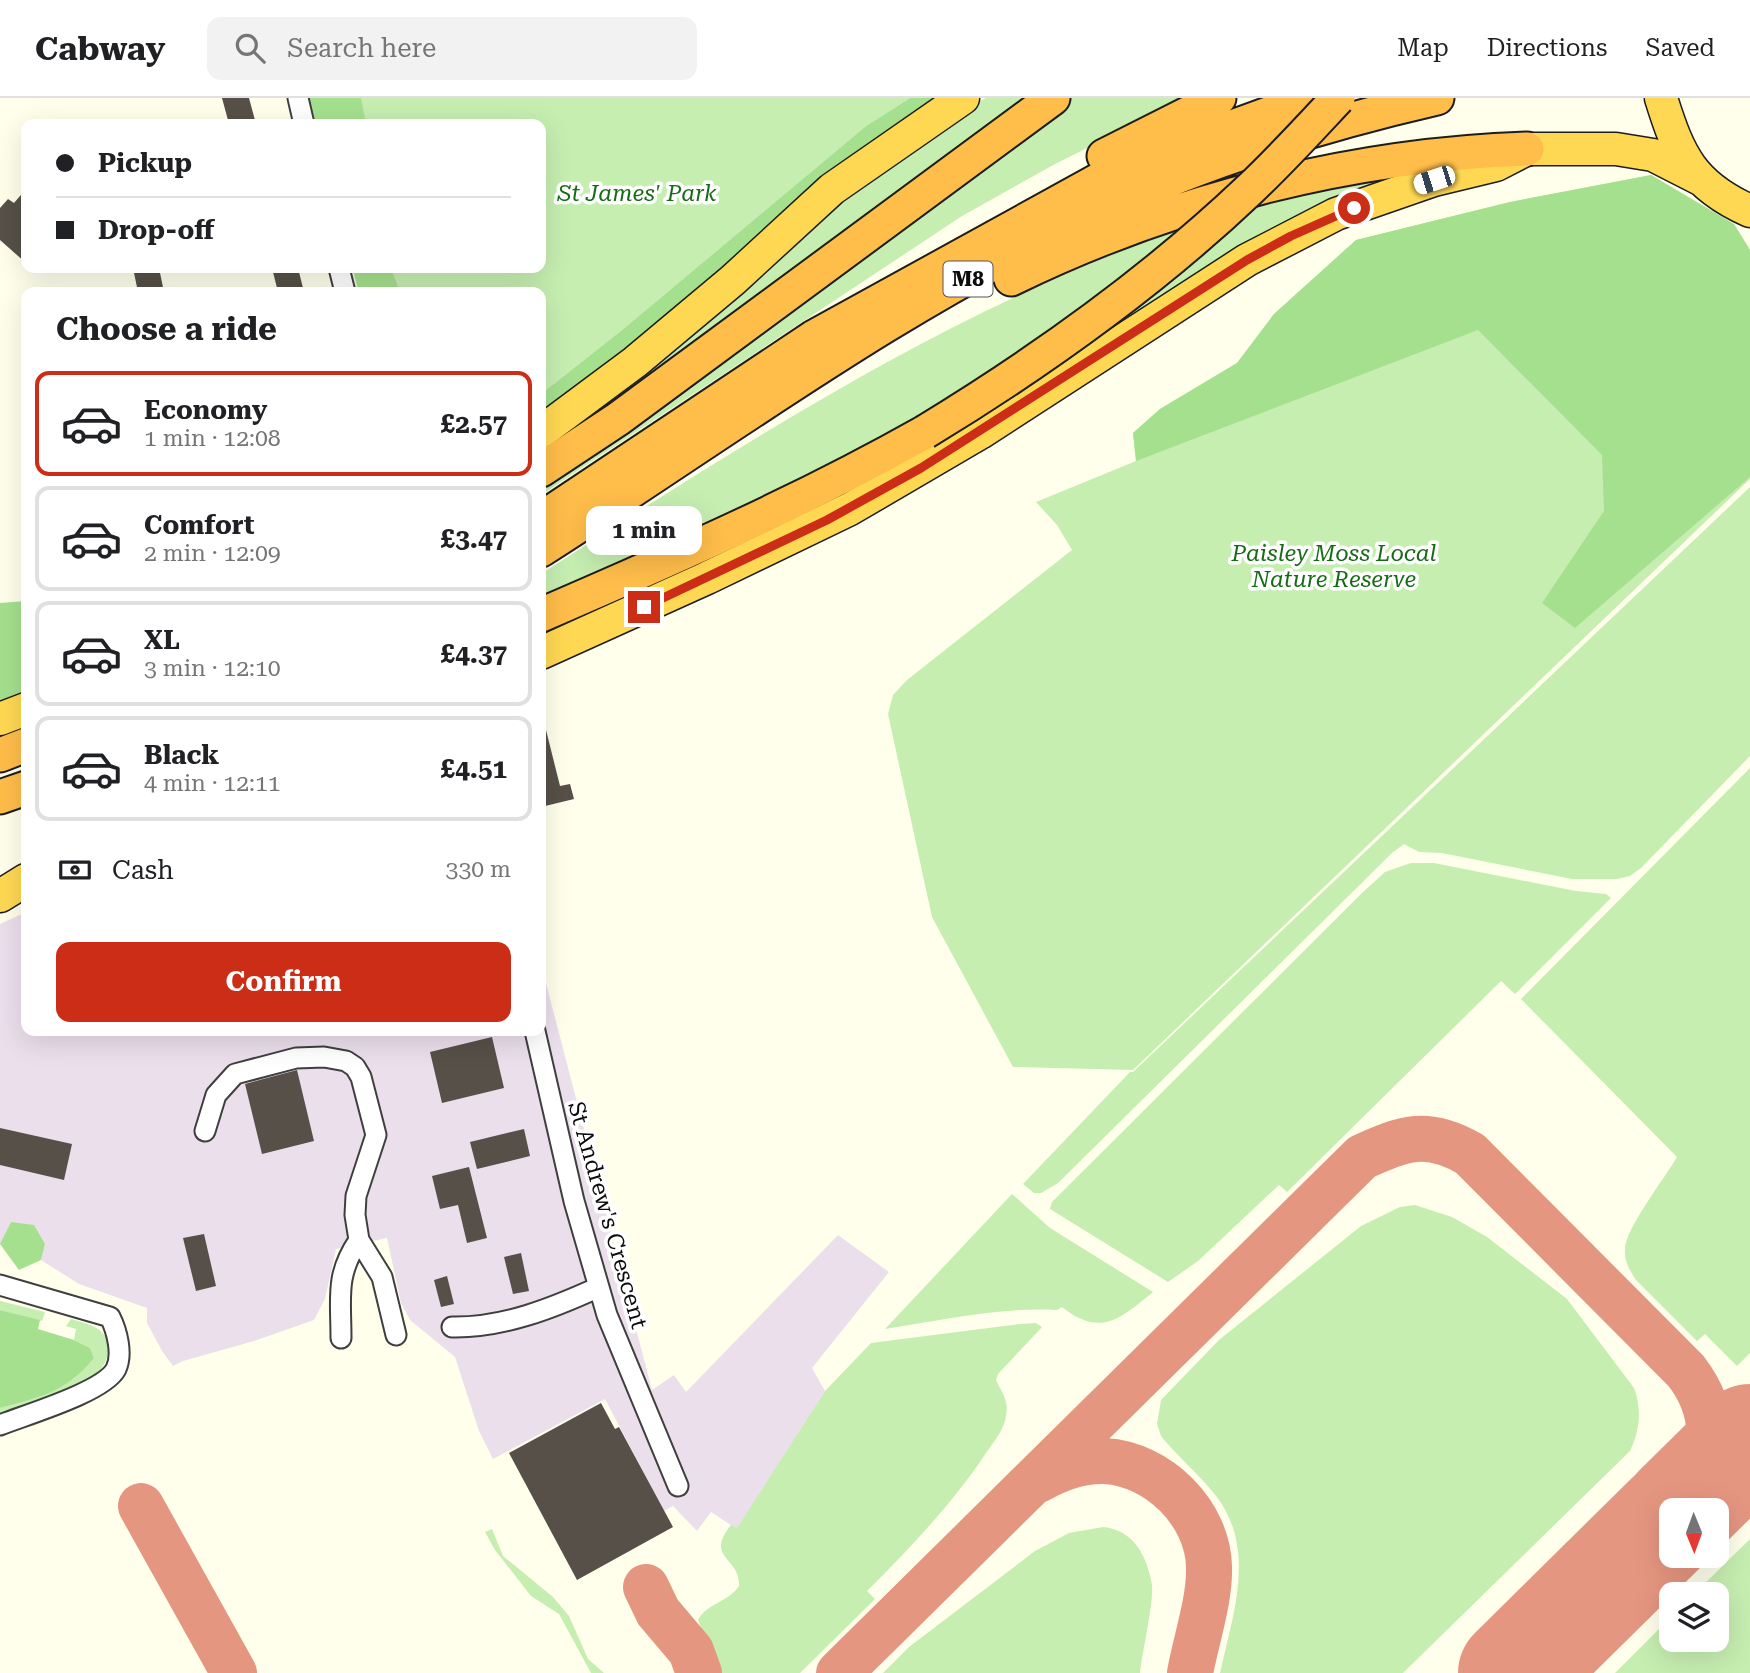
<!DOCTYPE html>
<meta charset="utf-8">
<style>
body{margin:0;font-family:"Roboto Serif",serif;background:#f2f2f2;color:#202124;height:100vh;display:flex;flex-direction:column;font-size:26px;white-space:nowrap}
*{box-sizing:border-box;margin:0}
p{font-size:23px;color:#757577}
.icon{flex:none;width:38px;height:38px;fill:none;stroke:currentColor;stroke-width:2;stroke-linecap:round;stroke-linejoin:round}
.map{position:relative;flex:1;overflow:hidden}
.details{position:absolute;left:21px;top:189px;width:525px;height:749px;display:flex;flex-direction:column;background:#fff;border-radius:14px;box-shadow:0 7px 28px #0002}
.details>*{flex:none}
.guide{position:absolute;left:21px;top:21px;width:525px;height:154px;border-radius:14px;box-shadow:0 7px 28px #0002;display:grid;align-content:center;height:154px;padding:0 35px;background:#fff}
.needle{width:46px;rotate:179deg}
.tools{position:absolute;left:1659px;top:1400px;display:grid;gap:14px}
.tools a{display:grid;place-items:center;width:70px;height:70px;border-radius:14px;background:#fff;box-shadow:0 7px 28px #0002;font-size:35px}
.end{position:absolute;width:32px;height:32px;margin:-16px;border:9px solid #cb2d16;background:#fff;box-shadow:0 0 0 4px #fff}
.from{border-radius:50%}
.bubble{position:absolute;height:49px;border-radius:14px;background:#fff;box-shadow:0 7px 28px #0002;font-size:23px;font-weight:700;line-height:49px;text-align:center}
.car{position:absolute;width:21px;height:42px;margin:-21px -10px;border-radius:9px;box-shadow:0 0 5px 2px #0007;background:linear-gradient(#fff 24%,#345 0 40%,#fff 0 76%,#345 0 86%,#fff 0)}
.guide b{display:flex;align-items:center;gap:24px;height:66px;font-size:26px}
.guide b+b{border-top:2px solid #e0e0e0}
.guide i{width:18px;height:18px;background:#202124}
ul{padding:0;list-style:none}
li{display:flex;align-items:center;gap:21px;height:105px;margin:0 14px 10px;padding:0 21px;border:4px solid #e0e0e0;border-radius:14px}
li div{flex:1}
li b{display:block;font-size:26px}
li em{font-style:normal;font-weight:700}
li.selected{border-color:#cb2d16}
li>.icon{width:63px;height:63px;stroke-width:1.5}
h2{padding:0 35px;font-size:32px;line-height:84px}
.pay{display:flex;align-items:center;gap:18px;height:77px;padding:0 35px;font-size:26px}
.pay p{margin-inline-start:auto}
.cta{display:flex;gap:14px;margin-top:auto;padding:14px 35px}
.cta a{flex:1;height:80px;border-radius:14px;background:#cb2d16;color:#fff;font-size:28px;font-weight:700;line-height:80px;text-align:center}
header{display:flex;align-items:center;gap:42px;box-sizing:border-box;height:98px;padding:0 35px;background:#fff;border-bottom:2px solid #e0e0e0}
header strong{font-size:33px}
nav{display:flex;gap:38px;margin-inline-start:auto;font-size:24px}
.search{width:490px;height:63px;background:#f2f2f2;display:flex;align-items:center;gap:18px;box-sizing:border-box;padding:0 24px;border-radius:14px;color:#757577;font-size:26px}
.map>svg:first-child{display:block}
.industrial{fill:#ecdfec}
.green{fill:#c6eeb1}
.forest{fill:#a5e08e}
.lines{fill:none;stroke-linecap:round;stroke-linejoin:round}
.taxiway{stroke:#e59681;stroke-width:46}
.runway{stroke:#e59681;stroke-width:112}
.building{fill:#565048}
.minor-casing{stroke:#3f3f3f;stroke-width:23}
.trunk-casing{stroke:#1d1d1d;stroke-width:35}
.motorway-casing{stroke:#1d1d1d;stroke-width:37}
.minor{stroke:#fff;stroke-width:19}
.trunk{stroke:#ffd853;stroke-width:32}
.motorway{stroke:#ffbd4a;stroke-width:33}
.motorway-bridge-casing{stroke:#1d1d1d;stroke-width:37;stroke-linecap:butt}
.motorway-bridge{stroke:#ffbd4a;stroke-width:33}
.route{stroke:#cb2d16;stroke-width:9}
.labels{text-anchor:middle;stroke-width:7;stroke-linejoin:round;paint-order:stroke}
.shield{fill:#fff;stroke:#555;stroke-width:2}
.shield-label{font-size:21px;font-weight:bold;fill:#0c0c0c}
.park-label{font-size:23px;font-style:italic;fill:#186b16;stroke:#fff}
.street-label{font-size:23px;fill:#0c0c0c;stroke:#fff}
</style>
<header>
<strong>Cabway</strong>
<div class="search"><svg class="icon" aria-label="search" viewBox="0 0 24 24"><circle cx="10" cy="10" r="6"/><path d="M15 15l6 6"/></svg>Search here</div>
<nav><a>Map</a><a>Directions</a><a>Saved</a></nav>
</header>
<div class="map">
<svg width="1750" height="1575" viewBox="0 0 1750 1575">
<rect width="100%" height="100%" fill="#ffffec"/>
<path class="industrial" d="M26,814V933H541V866L652,1292L674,1277L686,1294L838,1137L889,1174L812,1270L825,1293L737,1431L711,1414L697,1433L673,1408L664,1413L605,1301L493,1361L479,1333L455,1259L410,1222L401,1205L387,1140L336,1151L325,1201L314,1222L254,1243L183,1263L173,1268L162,1253L147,1225V1210L79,1186L41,1162L45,1146L11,1124L0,1147V826Z"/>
<path class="green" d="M309,0H910L866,28L622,232L541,296V194H358L352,170H541V26H316Z
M986,0H1188L1057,65L962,118L541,397V387L910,107L899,92L686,250L596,312L820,118L964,11Z
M1401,76L936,350L829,372L541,503V476C769,329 1007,175 1272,102C1314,90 1359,84 1401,76Z
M1651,77L1734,126L1750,152V381L1133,972L1013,969L932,819L888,616L893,597L907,582L1072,452L1057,427L1036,404L1136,363L1133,335L1160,311L1237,265L1274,216L1356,142L1510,104Z
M1750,389V658L1641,770L1630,778L1617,781H1572L1442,755L1419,754L1404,746L1392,755L1058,1085L1041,1095H1034L1023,1086L1130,974H1133Z
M1750,670V1255L1737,1268L1705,1236L1697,1243L1636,1182C1630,1173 1624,1163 1625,1151C1625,1131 1665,1080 1677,1059L1521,901Z
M1411,765H1434L1576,793L1606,796L1611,800L1515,896L1501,883L1287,1094L1279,1087L1198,1163L1168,1184L1050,1111L1052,1104L1363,794L1385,774Z
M1012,1096L1050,1130L1153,1194C1119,1222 1100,1239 1062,1209L1057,1212C1000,1209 942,1222 885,1231Z
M1415,1107L1452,1119L1487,1139L1567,1201L1634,1290C1642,1311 1640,1332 1630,1353L1403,1575H1220C1233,1516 1257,1451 1216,1398C1199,1376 1178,1359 1161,1338L1157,1326L1161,1302L1219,1242L1361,1128L1400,1109Z
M0,1203L45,1214L42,1223L0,1212Z
M71,1221C90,1227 109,1229 108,1253C106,1291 31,1306 0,1317V1310C38,1300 69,1292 94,1260L90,1250L74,1242L76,1231L66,1228Z
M1036,1225L1042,1229L998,1276L996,1282C1002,1295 1009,1303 1006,1317C1005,1331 994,1343 986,1355C952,1406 911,1449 867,1493L875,1501L800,1575H718L698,1522C707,1505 729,1504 739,1488C740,1458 704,1461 731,1427L737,1430L825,1293L871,1245L1019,1226Z
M1103,1429C1134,1432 1147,1458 1152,1487C1154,1503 1142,1555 1140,1575H883L909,1549L1035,1453L1069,1435Z
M492,1431L503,1458L553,1499L569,1518L588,1561L604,1575H591L559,1516L531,1498L495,1452L485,1434Z
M1750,1441V1575H1615L1671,1519V1542H1717V1496H1694Z"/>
<path class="forest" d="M309,0H361L366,26H316Z
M910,0H953L822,83L584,291L541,322V296L622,232L866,28Z
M1651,77L1734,126L1750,152V379L1575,530L1542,505L1604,413L1602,357L1478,232L1136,363L1133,335L1160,311L1237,265L1274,216L1356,142L1510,104Z
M353,170H391L400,194H359Z
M26,503V598L0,609V505Z
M11,1124L34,1127L45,1146L41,1162L19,1172L0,1146Z
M0,1212L40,1222L38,1231L74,1242L90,1250L94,1260C68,1293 39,1300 0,1310Z"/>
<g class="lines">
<path class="taxiway" d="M1038,1382C1059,1370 1081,1362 1105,1363C1158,1366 1208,1415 1209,1469C1210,1502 1196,1542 1190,1575
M141,1408L234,1575
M646,1489L658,1514L691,1553L699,1575
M839,1575L1362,1059C1404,1040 1427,1031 1470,1056L1686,1273C1720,1317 1714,1359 1686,1405"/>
<path class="runway" d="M1679,1412L1750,1342
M1514,1575L1671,1420"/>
</g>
<path class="building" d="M222,0H249L256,26H229Z
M26,91V165L0,142V110L8,101L14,105Z
M133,170H159L164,194H138Z
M272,170H298L304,194H278Z
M541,632H546L560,688L570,686L574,701L541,709Z
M492,939L504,990L442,1005L430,954Z
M297,972L314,1043L262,1056L245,986Z
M0,1030L72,1046L64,1082L0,1067Z
M524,1031L530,1058L477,1071L470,1044Z
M469,1069L487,1140L467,1145L458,1107L440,1111L432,1078Z
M204,1136L216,1188L196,1193L183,1140Z
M521,1155L529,1193L513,1196L504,1159Z
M447,1178L454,1206L441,1209L434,1182Z
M601,1305L615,1331L619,1329L673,1429L577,1482L509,1355Z"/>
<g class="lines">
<g class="minor-casing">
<path id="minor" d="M298,0L304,26
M339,170L345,194
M535,933L574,1103L607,1217L678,1388
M205,1033L216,997L235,976L296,960L324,959L346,963L355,969L361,979L376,1037L356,1098L355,1117L359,1142L382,1179L396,1237
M0,1187L110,1219C117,1233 123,1256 116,1271C104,1294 25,1317 0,1327
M452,1229C503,1230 553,1210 599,1189
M341,1240C341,1199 335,1177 359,1142"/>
</g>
<g class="trunk-casing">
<path id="trunk" d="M1661,0C1679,58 1692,87 1750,113
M541,334L635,264L733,182L832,91L963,0
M541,555L707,480L850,411L980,335L1247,162L1336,116L1434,82L1496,67L1527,51H1616L1653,57L1700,81
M0,621L26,611
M0,798L26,782"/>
</g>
<g class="motorway-casing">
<path id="motorway" d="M1104,58L1219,0
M1011,181C1171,103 1349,57 1527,51
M541,372L618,321L1053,0
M541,421L814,239L1097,83L1175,50L1279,12L1320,0
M541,452C723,336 899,204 1097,113C1206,62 1320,27 1437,0
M541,517C673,460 799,405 925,334
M0,657L26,647
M0,699L26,690"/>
</g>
<use href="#minor" class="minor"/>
<use href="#trunk" class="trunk"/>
<use href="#motorway" class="motorway"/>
<g class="motorway-bridge-casing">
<path id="motorway-bridge" d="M925,334C1040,264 1151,185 1249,92C1280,63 1309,31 1338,0"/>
</g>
<use href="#motorway-bridge" class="motorway-bridge"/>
</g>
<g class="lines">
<path class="route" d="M644,509L827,422L921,370L1247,162L1291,138L1354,110"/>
</g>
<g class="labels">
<rect class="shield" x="943.5" y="163.5" width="49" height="35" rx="5"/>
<g class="shield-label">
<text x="968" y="188">M8</text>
</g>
<g class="park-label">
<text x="637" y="103">St James' Park</text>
<text x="1334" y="463">Paisley Moss Local<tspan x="1334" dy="26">Nature Reserve</tspan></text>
</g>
<g class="street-label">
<text transform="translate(608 1117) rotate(74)" y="8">St Andrew's Crescent</text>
</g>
</g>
</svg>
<div class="tools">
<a><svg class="needle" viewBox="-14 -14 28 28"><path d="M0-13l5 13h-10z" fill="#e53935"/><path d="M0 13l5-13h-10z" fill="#757577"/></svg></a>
<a><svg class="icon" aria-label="layers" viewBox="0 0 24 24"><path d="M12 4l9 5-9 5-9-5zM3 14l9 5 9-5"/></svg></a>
</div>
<i class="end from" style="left:1354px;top:110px"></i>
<i class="end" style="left:644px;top:509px"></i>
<div class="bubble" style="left:586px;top:408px;width:116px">1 min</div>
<i class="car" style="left:1434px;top:82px;rotate:252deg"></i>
<div class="guide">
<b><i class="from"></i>Pickup</b>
<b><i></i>Drop-off</b>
</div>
<section class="details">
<h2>Choose a ride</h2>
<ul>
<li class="selected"><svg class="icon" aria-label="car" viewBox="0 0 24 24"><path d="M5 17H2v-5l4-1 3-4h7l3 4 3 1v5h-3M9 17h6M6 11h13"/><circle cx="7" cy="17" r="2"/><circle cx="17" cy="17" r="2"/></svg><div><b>Economy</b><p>1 min · 12:08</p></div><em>£2.57</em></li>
<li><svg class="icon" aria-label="car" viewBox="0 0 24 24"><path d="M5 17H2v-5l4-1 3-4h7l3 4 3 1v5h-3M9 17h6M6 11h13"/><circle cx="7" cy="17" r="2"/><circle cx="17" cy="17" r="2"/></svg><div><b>Comfort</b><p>2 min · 12:09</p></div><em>£3.47</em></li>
<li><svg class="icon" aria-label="car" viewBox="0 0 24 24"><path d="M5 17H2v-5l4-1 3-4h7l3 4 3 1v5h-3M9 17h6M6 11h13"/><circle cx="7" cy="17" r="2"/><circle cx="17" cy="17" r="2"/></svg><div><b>XL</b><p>3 min · 12:10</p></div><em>£4.37</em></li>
<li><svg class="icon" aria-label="car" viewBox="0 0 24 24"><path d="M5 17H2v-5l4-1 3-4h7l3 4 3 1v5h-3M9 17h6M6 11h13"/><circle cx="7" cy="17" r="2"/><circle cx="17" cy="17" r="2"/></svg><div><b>Black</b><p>4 min · 12:11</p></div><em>£4.51</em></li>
</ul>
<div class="pay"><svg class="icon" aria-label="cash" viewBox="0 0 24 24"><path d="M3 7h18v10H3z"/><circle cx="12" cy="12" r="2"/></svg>Cash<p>330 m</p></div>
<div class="cta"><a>Confirm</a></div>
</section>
</div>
